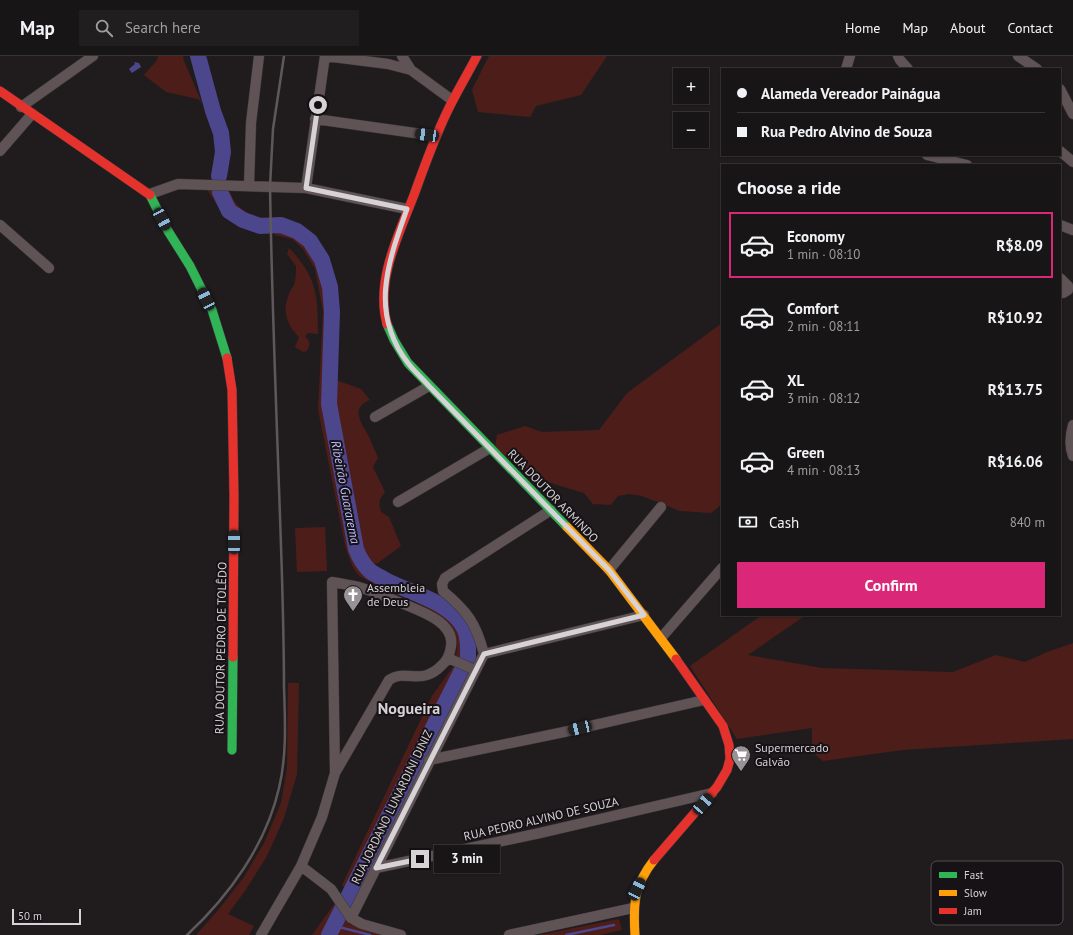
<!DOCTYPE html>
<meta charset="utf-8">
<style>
body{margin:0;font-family:"PT Sans",sans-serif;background:#211e1f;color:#f1f3f6;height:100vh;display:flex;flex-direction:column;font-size:15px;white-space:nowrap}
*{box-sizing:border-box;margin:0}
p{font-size:13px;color:#9f9fa1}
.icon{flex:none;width:22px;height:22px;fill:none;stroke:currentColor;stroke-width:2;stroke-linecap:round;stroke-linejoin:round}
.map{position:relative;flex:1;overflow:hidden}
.sheet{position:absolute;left:721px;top:108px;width:340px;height:452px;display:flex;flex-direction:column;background:#181516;border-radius:0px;box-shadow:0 1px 3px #0004,0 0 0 1px #363435}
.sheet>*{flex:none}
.hud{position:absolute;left:721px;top:12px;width:340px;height:88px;border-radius:0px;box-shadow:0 1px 3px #0004,0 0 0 1px #363435;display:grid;align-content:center;height:88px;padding:0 16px;background:#181516}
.fabs{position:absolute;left:673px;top:12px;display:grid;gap:8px}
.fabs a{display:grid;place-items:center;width:36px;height:36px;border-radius:0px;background:#181516;box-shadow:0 1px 3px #0004,0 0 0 1px #363435;font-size:20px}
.scale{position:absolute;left:12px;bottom:10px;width:69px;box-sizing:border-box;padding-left:4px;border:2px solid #d6d2d5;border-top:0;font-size:11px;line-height:14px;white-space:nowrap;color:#d6d2d5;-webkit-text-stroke:3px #171216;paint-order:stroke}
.end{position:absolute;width:18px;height:18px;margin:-9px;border:5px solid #d6d2d5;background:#111;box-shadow:0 0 0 2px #111}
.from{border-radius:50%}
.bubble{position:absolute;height:28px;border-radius:0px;background:#181516;box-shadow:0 1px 3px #0004,0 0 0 1px #363435;font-size:13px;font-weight:700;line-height:28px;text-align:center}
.car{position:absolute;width:12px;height:24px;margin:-12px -6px;border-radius:5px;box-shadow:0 0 3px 1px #0007;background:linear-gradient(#222 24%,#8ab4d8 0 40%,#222 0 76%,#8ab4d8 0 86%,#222 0)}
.hud b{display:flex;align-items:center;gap:14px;height:38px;font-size:15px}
.hud b+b{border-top:1px solid #363435}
.hud i{width:10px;height:10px;background:#f1f3f6}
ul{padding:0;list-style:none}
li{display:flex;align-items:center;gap:12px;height:66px;margin:0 8px 6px;padding:0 8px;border:2px solid transparent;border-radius:0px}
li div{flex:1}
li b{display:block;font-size:15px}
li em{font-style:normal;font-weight:700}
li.selected{border-color:#db2777}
li>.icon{width:36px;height:36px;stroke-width:1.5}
h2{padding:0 16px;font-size:18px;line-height:48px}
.pay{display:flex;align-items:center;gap:10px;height:44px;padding:0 16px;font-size:15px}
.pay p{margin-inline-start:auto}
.cta{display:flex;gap:8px;margin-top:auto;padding:8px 16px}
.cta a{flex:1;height:46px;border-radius:0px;background:#db2777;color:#fff;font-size:16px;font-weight:700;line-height:46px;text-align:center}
header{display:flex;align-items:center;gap:24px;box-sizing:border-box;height:56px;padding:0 20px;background:#181516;border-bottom:1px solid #363435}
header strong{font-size:19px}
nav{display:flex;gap:22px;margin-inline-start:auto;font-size:14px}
.search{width:280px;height:36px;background:#211e1f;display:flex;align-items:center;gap:10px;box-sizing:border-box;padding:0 14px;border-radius:0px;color:#9f9fa1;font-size:15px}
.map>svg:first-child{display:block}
.green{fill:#4d1e19}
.water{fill:#4c468d}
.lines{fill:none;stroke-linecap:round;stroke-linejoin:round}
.stream{stroke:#4c468d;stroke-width:2.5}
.river{stroke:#4c468d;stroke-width:16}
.street-casing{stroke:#393638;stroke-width:11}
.fast-casing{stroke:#393638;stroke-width:10}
.slow-casing{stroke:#393638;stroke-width:10}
.jam-casing{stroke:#393638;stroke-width:10}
.street{stroke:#605356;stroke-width:10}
.fast{stroke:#30b455;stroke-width:9}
.slow{stroke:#ff9f0a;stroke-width:9}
.jam{stroke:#e5322d;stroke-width:9}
.rail{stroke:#5f585a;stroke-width:2.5}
.route{stroke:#d6d2d5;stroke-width:5}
.labels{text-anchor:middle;stroke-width:4;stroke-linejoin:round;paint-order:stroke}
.street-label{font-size:12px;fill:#d6d2d5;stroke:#171216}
.poi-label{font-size:12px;fill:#d6d2d5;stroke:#171216;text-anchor:start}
.water-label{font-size:13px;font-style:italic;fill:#bcbdfe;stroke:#171216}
.district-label{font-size:16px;font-weight:bold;fill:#d6d2d5;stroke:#171216}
.key{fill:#171216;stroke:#504c4f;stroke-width:1}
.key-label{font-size:11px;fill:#d6d2d5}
</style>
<header>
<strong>Map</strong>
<div class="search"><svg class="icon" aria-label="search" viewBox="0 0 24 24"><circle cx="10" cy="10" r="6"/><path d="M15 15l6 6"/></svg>Search here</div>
<nav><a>Home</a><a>Map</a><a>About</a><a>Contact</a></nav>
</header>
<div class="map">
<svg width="1073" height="879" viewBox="0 0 1073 879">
<rect width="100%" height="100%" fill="#201c1e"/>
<path class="green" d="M158,0H183L184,5L202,47L198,43L166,36L144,19L157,4Z
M489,0H607L581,39L536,50L530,61L478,56L472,34Z
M207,133L230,136C236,153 249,160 266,162L267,177C234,171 224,162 207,133Z
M274,162C289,167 303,172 314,183C319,187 322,195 325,201C344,242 338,280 336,324L361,333L370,344C350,351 361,367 368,379C372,387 375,395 378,402L373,411L383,432L385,437C378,443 379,448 381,456L389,461L401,490L378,507L373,508C398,528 445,532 463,558C465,561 467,566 469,569C476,585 476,591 472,607L456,601C457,594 458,586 456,580C445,551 397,541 372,527C368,524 360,522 357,517C351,509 348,499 345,489L318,353L323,255L315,213L303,193L292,183L275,179Z
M289,192C317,221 318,240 318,278L308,277L305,280C310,286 311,288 307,295L303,296L295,291L299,281C288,271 282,256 288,241C289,236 292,233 294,229C296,224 296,216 296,210L287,198Z
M722,267V448L711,457L680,455L642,440L629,438L618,440L611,449L593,448L584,437L531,421L495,392L497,379L525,370L542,376L599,374L627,337Z
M325,471L327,515L297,516L295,472Z
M762,559H806L748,599L822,612L953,616L996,599L1025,606L1047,596L1073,587V683L902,694L823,705L812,696V672L737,683L690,610Z
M455,608L469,614L353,845L342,829L432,640Z
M288,627H299L297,718L284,762L267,800L245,835L228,858L254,870L249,879H196L219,853L244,821L264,787L281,747L287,712Z
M335,847L349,868L387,879H312Z
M619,863L622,874L599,879H540Z"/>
<path class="water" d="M134,6L139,7L141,11L132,17L129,13L135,8Z"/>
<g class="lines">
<path class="stream" d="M335,870L370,879
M566,879L614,869"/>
<path class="river" d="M198,0L213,55L221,77L223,96L219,120
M220,136L229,155L243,164L260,170L281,169L297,175L310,185L322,204L330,231L332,256L329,348L356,493C359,501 363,508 369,514C372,517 378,520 382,522C407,537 450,544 464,572C469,580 468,593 468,602L329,879"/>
<g class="street-casing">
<path id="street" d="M325,0L388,8L411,14
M402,0L411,14L452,44
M898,0L900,4L908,13
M1018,0L1037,13
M846,13L850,0
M1060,33L1073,58
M21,51L93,0
M315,63L436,80
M0,95L32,58
M1060,95L1073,106
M927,99L967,109
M249,130L251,67L259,0
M306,132L325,0
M150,138L178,128L306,132L407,153
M0,169L49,212
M1060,169L1073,174
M1060,222L1068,230V234L1063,237L1060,236
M375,361L429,330
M1073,369C1070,380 1069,390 1073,400
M398,446L490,392
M609,514L661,451
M661,582L722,512
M484,598L644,559
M448,602L475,614
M429,704L564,676L704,644
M301,810L331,833L351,862L362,868L401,879
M376,812L540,777L712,737
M351,862L484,598C476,567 467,555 443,535L442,528L445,522L551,454
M261,879L301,810L322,761L335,717L332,526C342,528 352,529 362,532C375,536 387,541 399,546C417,554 455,565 451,590C450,598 448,604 442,609C421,631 406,612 389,624L335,717
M509,879L633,852"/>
</g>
<g class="fast-casing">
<path id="fast" d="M150,139L168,175L190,210L212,254L227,302
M387,268L394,284L408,307L567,471
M232,694L233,601"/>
</g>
<g class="slow-casing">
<path id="slow" d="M567,471L609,514L676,603
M635,879C633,848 634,829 654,804"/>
</g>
<g class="jam-casing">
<path id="jam" d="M0,35L150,139
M387,268C375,225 399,178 414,139C424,111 434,83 447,56C456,37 467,19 477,0
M227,302L232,334L234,440L233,601
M654,804L717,731L727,714L730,703L729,689L723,670L676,603"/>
</g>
<use href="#street" class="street"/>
<use href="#fast" class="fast"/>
<use href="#slow" class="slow"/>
<use href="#jam" class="jam"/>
<path class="rail" d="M187,879C229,840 266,789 279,732C287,699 285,664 284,631C284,594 283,558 282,521C278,391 272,261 270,130L273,73L284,0"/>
</g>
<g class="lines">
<path class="route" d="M318,49L306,132L407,153C388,206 369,257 408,307C414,315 422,322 429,330L609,514L644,559L484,598L376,812L420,803"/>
</g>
<defs>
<g id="church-pin" transform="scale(1)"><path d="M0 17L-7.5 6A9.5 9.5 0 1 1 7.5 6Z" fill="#969295" stroke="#171216"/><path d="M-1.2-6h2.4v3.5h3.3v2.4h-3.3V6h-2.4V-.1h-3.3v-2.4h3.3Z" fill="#fff"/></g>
<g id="supermarket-pin" transform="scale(1)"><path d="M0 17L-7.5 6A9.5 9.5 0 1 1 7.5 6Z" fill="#969295" stroke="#171216"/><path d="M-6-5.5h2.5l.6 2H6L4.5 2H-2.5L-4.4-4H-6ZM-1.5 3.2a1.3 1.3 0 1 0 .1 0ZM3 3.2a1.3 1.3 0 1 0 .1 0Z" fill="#fff"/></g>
</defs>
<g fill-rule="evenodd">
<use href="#church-pin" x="353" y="539"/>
<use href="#supermarket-pin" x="741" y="699"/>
</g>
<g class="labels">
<g class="street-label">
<text transform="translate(553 440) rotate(46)" y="4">RUA DOUTOR ARMINDO</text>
<text transform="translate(221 592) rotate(-89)" y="4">RUA DOUTOR PEDRO DE TOLÊDO</text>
<text transform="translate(392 751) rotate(-64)" y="4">RUA JORDANO LUNARDINI DINIZ</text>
<text transform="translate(541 763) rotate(-13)" y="4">RUA PEDRO ALVINO DE SOUZA</text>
</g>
<g class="poi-label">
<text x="367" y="536">Assembleia<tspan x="367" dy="14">de Deus</tspan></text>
<text x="755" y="696">Supermercado<tspan x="755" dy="14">Galvão</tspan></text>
</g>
<g class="water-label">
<text transform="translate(346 436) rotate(79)" y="5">Ribeirão Guararema</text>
</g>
<g class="district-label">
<text x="409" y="658">Nogueira</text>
</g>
</g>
<rect x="931" y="805" width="132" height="64" rx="6" class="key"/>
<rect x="939" y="816" width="18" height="6" fill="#30b455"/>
<rect x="939" y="834" width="18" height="6" fill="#ff9f0a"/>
<rect x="939" y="852" width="18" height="6" fill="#e5322d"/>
<g class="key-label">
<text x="964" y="823">Fast</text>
<text x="964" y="841">Slow</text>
<text x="964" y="859">Jam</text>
</g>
</svg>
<div class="fabs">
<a>+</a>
<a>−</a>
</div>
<div class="scale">50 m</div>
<i class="end from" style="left:318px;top:49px"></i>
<i class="end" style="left:420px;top:803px"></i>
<div class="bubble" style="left:434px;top:789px;width:66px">3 min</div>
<i class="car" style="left:427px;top:79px;rotate:278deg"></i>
<i class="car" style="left:162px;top:163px;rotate:152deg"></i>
<i class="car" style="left:206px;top:243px;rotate:334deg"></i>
<i class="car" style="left:234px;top:486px;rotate:0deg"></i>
<i class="car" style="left:580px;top:672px;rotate:257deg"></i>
<i class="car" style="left:703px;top:748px;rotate:41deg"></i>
<i class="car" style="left:637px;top:833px;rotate:26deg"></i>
<div class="hud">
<b><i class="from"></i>Alameda Vereador Painágua</b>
<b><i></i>Rua Pedro Alvino de Souza</b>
</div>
<section class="sheet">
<h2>Choose a ride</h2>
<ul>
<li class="selected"><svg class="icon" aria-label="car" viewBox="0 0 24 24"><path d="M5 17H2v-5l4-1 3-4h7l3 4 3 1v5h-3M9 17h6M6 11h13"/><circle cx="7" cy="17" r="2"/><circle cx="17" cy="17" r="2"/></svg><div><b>Economy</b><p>1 min · 08:10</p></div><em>R$8.09</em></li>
<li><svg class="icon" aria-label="car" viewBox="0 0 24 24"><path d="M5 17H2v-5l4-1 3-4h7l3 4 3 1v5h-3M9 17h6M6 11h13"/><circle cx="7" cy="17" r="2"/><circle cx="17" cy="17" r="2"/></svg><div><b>Comfort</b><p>2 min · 08:11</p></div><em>R$10.92</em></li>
<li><svg class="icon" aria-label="car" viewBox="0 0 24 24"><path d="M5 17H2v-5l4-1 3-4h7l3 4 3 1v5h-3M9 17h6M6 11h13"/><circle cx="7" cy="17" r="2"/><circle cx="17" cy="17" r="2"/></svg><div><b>XL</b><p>3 min · 08:12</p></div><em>R$13.75</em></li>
<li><svg class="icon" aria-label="car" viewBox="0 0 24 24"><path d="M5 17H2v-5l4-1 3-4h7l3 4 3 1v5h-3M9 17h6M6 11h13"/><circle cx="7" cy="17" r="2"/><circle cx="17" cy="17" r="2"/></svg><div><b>Green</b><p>4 min · 08:13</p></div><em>R$16.06</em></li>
</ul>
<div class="pay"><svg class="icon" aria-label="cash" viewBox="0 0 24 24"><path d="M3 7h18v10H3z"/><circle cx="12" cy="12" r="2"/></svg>Cash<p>840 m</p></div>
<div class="cta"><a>Confirm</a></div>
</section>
</div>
